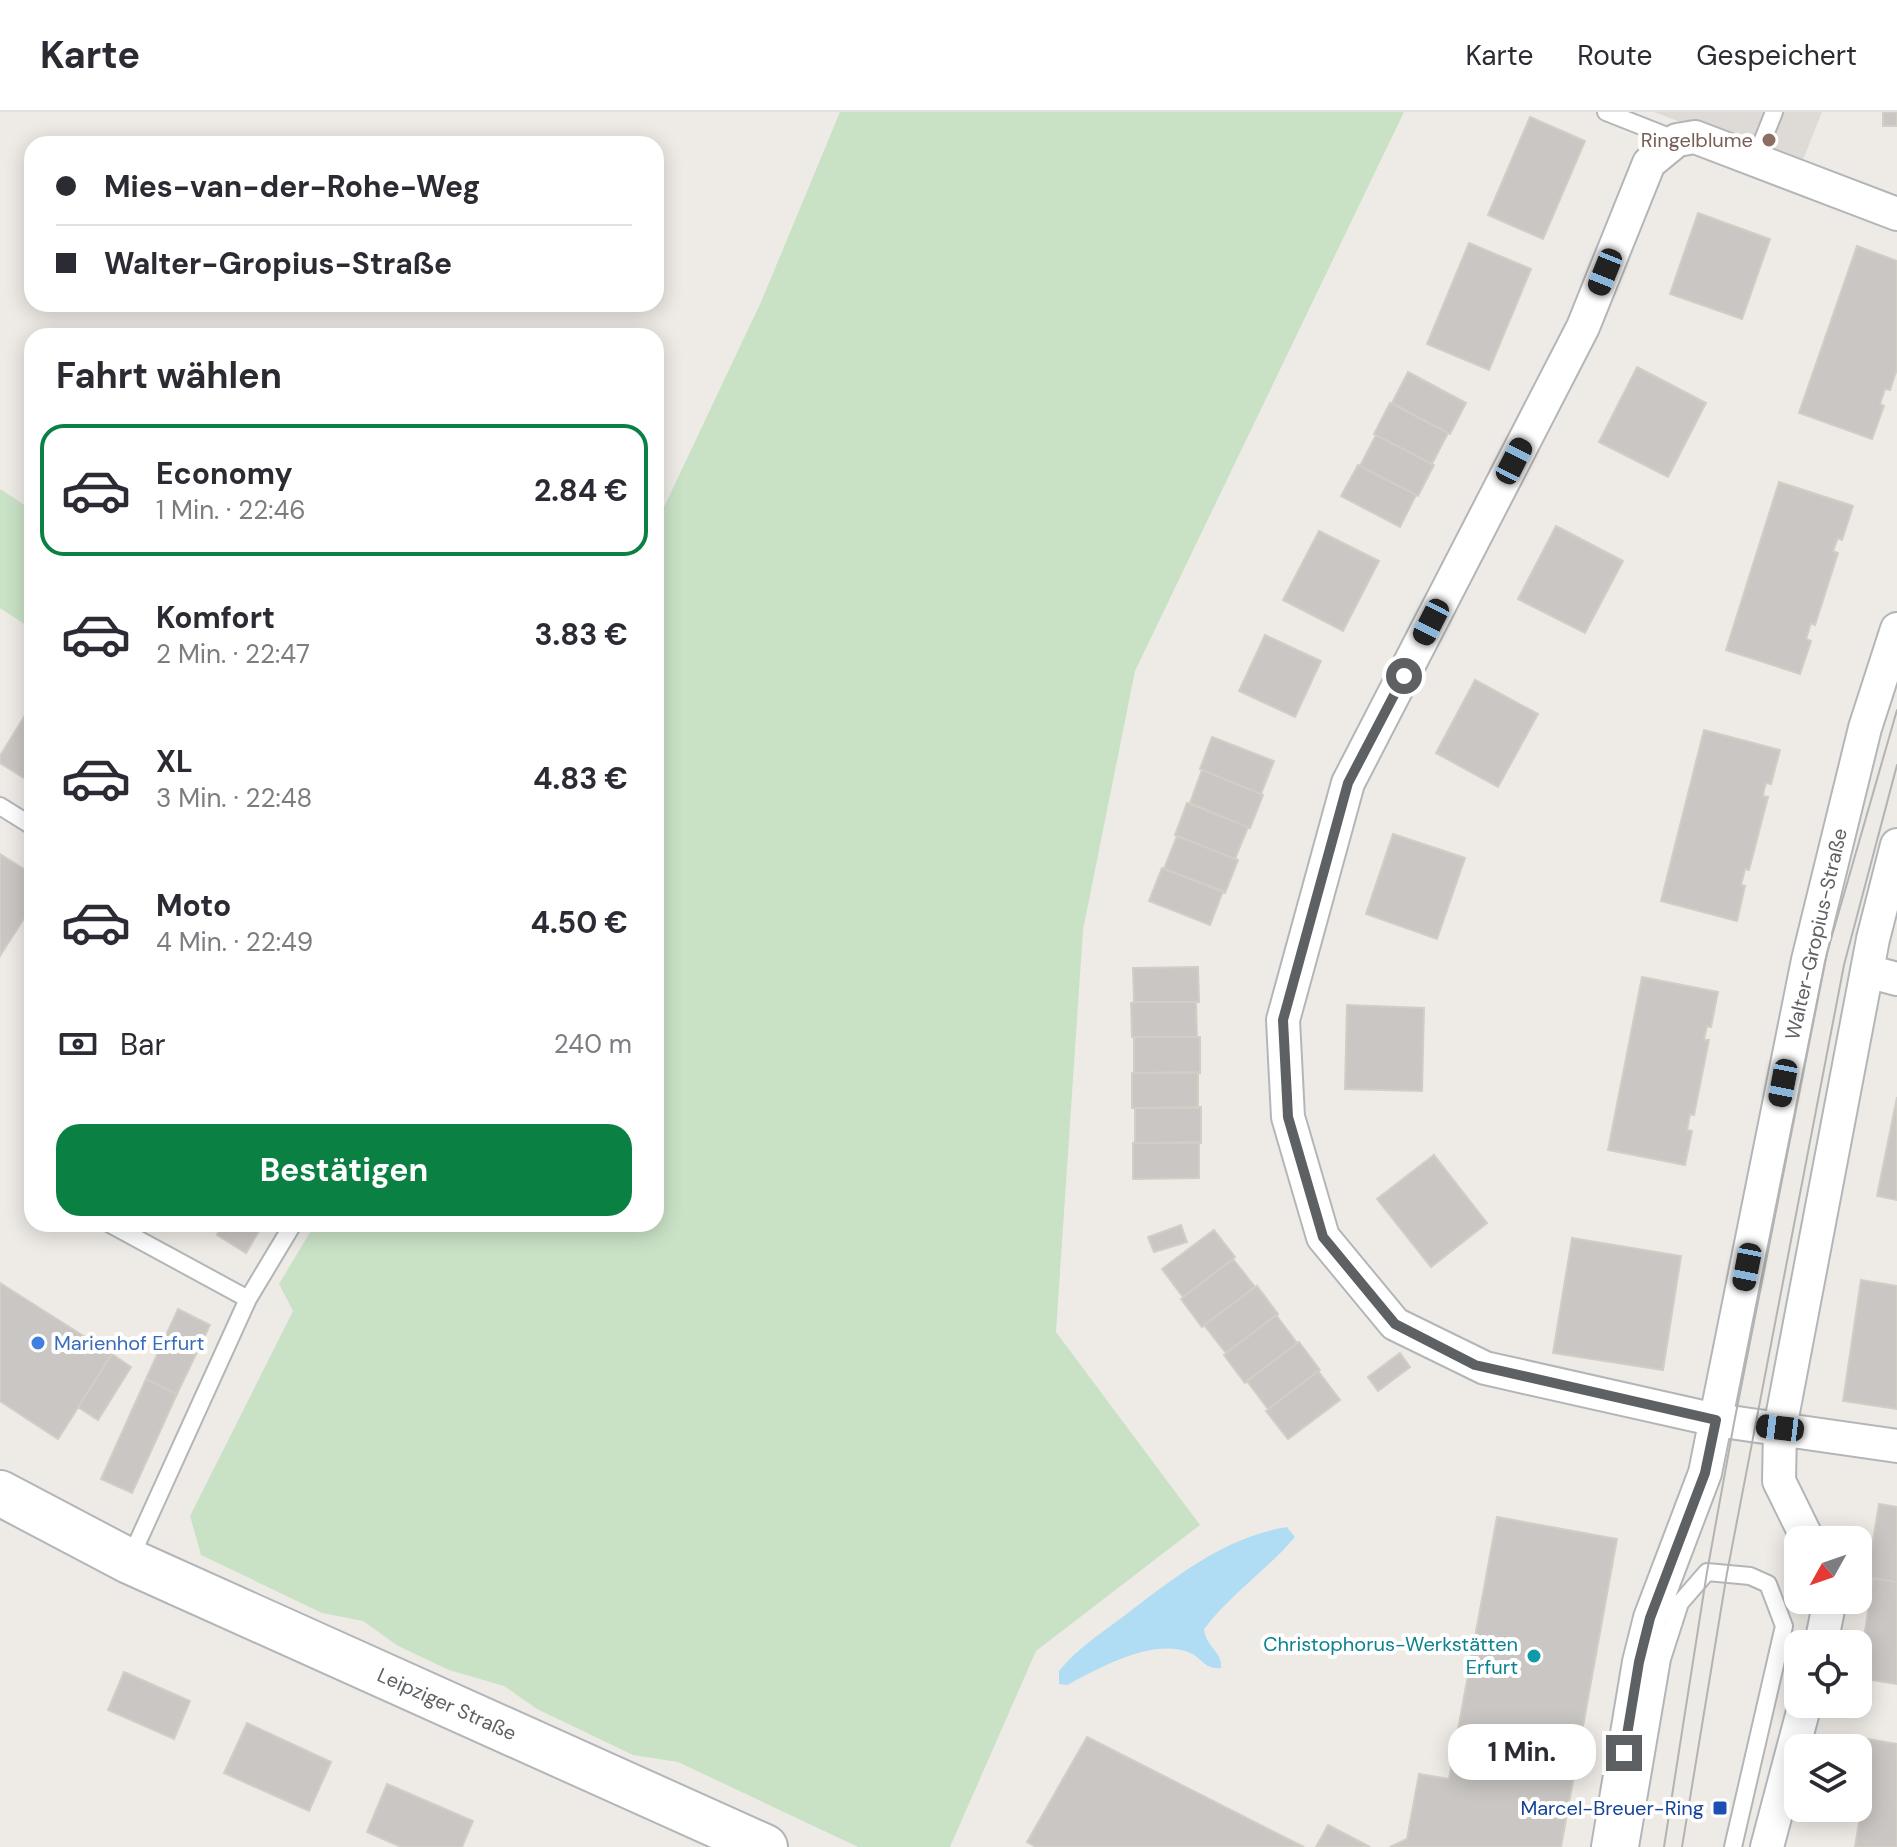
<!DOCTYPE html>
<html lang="de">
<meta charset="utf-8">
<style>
body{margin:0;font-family:"DM Sans",sans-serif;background:#f7f7f7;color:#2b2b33;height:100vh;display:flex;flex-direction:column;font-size:30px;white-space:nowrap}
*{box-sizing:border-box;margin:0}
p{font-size:26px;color:#7c7c81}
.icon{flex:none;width:44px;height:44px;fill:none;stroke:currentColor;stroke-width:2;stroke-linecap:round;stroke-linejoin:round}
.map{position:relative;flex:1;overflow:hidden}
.sheet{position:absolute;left:24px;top:216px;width:640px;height:904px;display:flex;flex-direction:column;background:#fff;border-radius:24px;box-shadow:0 4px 20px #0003}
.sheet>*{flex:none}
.guide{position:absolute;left:24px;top:24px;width:640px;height:176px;border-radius:24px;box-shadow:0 4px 20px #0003;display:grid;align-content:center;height:176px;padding:0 32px;background:#fff}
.needle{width:52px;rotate:230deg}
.fabs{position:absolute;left:1784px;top:1414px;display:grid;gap:16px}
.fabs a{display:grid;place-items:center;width:88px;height:88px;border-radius:16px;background:#fff;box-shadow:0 4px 20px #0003;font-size:40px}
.end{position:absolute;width:36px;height:36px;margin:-18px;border:10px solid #5e6164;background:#fff;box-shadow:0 0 0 4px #fff}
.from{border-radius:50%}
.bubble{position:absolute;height:56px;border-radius:24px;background:#fff;box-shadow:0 4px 20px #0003;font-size:26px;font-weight:700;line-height:56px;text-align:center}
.car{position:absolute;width:24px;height:48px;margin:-24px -12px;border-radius:10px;box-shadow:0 0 6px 2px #0007;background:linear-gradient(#222 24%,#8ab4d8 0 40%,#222 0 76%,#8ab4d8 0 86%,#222 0)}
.guide b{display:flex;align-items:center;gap:28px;height:76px;font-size:30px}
.guide b+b{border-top:2px solid #e1e1e2}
.guide i{width:20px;height:20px;background:#2b2b33}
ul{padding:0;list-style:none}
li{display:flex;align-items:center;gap:24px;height:132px;margin:0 16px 12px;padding:0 16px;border:4px solid transparent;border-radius:24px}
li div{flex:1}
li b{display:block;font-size:30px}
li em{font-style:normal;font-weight:700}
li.active{border-color:#0b8043}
li>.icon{width:72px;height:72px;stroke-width:1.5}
h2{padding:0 32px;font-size:36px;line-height:96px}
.pay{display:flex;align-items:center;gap:20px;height:88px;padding:0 32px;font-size:30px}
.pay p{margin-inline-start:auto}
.action{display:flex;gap:16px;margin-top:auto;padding:16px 32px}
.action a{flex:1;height:92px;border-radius:24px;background:#0b8043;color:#fff;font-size:32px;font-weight:700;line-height:92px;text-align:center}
header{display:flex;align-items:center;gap:48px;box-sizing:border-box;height:112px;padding:0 40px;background:#fff;border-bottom:2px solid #e1e1e2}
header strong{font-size:38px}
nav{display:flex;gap:44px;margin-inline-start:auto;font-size:28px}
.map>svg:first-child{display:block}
.education{fill:#dedad5}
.green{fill:#c9e2c6}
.water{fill:#b0ddf4}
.building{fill:#c9c6c3;stroke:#d2cdc5;stroke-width:2}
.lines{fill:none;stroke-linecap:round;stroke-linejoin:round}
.lane-casing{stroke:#b3b6b9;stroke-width:20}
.street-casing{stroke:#b3b6b9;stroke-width:36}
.secondary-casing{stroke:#b2b5b9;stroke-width:48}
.lane{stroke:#fff;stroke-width:16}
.street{stroke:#fff;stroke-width:32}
.secondary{stroke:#fff;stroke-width:44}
.tram{stroke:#b2b3b3;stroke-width:2}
.route{stroke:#5e6164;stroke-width:10}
.education-dot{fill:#8d6e63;stroke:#fff;stroke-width:3}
.shop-dot{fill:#3f7fe0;stroke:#fff;stroke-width:3}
.culture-dot{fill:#0f9aa8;stroke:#fff;stroke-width:3}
.transit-dot{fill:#1a4fb4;stroke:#fff;stroke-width:3}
.labels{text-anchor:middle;stroke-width:8;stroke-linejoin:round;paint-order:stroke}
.education-label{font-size:20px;fill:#785e54;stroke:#fff;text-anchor:end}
.street-label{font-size:20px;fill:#5e6164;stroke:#fff}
.shop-label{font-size:20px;fill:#366cbe;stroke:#fff;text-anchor:start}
.culture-label{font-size:20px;fill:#0d838f;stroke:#fff;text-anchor:end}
.transit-label{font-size:20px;fill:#164399;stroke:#fff;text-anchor:end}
</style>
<header>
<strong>Karte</strong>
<nav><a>Karte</a><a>Route</a><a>Gespeichert</a></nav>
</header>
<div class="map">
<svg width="1897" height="1735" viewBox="0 0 1897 1735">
<rect width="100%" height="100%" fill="#eeebe6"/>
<path class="education" d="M1654,0H1822L1800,55Z"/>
<path class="green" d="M840,0H1404L1135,559L1083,818L1056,1220L1200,1413L1036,1539L950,1735H858L678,1650L633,1643L537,1597L504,1574L449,1558L398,1534L363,1509L322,1501L201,1443L190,1404L293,1199L279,1172L315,1112H656V412L761,190Z
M0,377L32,398V517L0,496Z"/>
<path class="water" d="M1287,1415L1295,1425C1267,1458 1232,1481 1204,1517C1205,1534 1223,1540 1221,1556C1204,1558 1202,1545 1188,1540C1151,1526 1099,1556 1067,1573L1059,1572V1559C1076,1538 1098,1523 1120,1507C1170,1469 1223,1425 1287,1415Z"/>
<path class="building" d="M1883,0H1897V14H1883Z
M1530,5L1585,29L1543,127L1488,103Z
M1698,101L1770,127L1742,207L1670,182Z
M1469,131L1531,157L1489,258L1427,232Z
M1857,134L1897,149V257L1890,278L1885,277L1880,292L1884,294L1872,327L1799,301Z
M1637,255L1706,291L1668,365L1599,330Z
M1408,260L1466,291L1450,322L1392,291Z
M1390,291L1448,321L1432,352L1374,322Z
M1376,323L1434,353L1418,384L1360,354Z
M1358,353L1416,383L1400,415L1341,384Z
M1779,370L1853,394L1842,428L1838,426L1833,439L1838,441L1815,513L1811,511L1806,527L1811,529L1800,562L1726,538Z
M1556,414L1623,449L1585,521L1518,487Z
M1319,419L1379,449L1343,519L1283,488Z
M1265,523L1321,549L1295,605L1239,579Z
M1475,568L1538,602L1498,675L1436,641Z
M32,592V671L0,651V644Z
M1704,618L1780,638L1771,672L1766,671L1764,678L1763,684L1768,685L1749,758L1745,757L1741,773L1745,774L1737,809L1661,789Z
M1212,625L1274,649L1261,682L1200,657Z
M1202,658L1263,683L1250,716L1190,691Z
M1187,691L1248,715L1235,747L1175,723Z
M1393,722L1465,746L1437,827L1366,802Z
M1177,724L1238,748L1225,781L1164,757Z
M0,742L32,762V794L0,844Z
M1162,756L1223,779L1210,813L1149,789Z
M1198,855L1199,890H1134L1133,856Z
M1642,865L1718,880L1711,915L1707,914L1704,928H1709L1694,1003L1690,1002L1687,1018L1692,1019L1685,1053L1608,1038Z
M1134,890H1196L1197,925H1132L1131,891Z
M1347,893L1424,896L1422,979L1345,977Z
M1134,925H1200V961H1134Z
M1198,960V996H1132V961Z
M1897,985V1088L1877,1084Z
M1201,995V1031H1135V996Z
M1199,1030V1066L1133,1067V1031Z
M1434,1043L1487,1111L1431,1155L1377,1087Z
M223,1112H263L246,1141L217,1123Z
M1181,1113L1187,1130L1154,1140L1148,1125Z
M1214,1118L1235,1145L1183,1185L1162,1157Z
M1572,1126L1681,1144L1663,1258L1553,1241Z
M1233,1147L1255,1175L1202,1215L1181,1187Z
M1861,1168L1897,1174V1297L1843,1289Z
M0,1171L112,1242L58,1327L0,1289Z
M1257,1174L1278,1202L1226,1241L1204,1213Z
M178,1197L210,1213L177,1282L146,1267Z
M1276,1203L1297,1231L1245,1271L1224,1243Z
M1299,1230L1320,1258L1268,1297L1247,1269Z
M1400,1241L1410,1255L1378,1279L1368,1265Z
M112,1242L131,1255L98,1308L78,1295Z
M1318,1259L1340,1288L1288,1327L1266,1299Z
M146,1267L177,1282L132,1381L101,1367Z
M1879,1392L1897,1395V1470L1867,1465Z
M1497,1405L1617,1427L1561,1735H1390L1407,1727L1419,1662L1449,1667Z
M1873,1466L1897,1470V1572L1858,1566Z
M124,1560L190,1589L174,1627L108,1598Z
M247,1611L331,1650L309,1699L224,1661Z
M1087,1625L1304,1735H1036L1027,1730Z
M1862,1626L1897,1632V1735H1855L1868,1655L1858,1653Z
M387,1672L473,1709L462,1735H401L367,1720Z
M1328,1713L1370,1735H1316Z"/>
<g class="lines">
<g class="lane-casing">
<path id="lane" d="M1606,0L1677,28
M1755,48L1774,0
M0,694L32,714
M110,1112L248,1187
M129,1449L248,1187L293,1112
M1630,1735L1662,1547L1680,1491L1707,1460L1750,1464L1768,1472L1784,1514L1733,1735"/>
</g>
<g class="street-casing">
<path id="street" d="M1897,102L1695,25L1677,28L1649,51L1583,215L1348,671L1283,908L1288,1005L1323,1125L1395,1212L1485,1256L1716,1308L1897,1334
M1867,859L1897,867
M1808,1428L1779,1369L1780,1316L1873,827L1897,733
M1821,1532L1830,1488
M1608,1735L1639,1550L1650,1506L1705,1361L1808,848L1865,616L1897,517
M1767,1735L1805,1592"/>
</g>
<g class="secondary-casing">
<path id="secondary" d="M0,1381L129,1449L765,1735"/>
</g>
<use href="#lane" class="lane"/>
<use href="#street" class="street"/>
<use href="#secondary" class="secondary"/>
<path class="tram" d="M1664,1735L1707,1460L1734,1311L1827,841L1897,598
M1682,1735L1727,1461L1844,853L1897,653"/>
</g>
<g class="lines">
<path class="route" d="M1404,564L1348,671L1283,908L1288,1005L1323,1125L1395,1212L1475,1253L1716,1308L1705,1361L1650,1506L1639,1550L1624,1641"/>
</g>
<circle class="education-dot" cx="1769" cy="28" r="8"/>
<circle class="shop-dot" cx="38" cy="1231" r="8"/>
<circle class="culture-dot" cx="1534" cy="1544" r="8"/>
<rect class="transit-dot" x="1712" y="1688" width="16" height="16" rx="4"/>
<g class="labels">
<g class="education-label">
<text x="1753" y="35">Ringelblume</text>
</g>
<g class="street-label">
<text transform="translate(1816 822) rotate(-77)" y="7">Walter-Gropius-Straße</text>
<text transform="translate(447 1592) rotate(24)" y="7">Leipziger Straße</text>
</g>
<g class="shop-label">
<text x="54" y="1238">Marienhof Erfurt</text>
</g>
<g class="culture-label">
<text x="1518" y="1539">Christophorus-Werkstätten<tspan x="1518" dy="23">Erfurt</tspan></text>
</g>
<g class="transit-label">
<text x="1704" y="1703">Marcel-Breuer-Ring</text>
</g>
</g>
</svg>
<div class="fabs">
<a><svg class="needle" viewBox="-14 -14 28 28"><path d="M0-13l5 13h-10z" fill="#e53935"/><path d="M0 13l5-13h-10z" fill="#7c7c81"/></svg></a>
<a><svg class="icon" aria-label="locate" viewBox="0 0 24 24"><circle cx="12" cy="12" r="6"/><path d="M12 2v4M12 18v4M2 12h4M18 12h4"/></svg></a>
<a><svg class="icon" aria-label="layers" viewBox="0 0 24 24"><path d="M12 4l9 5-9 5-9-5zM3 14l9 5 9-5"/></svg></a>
</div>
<i class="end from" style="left:1404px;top:564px"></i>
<i class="end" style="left:1624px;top:1641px"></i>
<div class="bubble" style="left:1448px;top:1612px;width:148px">1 Min.</div>
<i class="car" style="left:1605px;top:160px;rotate:202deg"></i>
<i class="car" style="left:1514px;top:349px;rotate:27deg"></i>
<i class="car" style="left:1431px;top:510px;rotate:207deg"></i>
<i class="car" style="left:1783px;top:971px;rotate:191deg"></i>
<i class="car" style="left:1747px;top:1155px;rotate:191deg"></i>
<i class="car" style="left:1780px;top:1316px;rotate:277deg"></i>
<div class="guide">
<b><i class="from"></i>Mies-van-der-Rohe-Weg</b>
<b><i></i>Walter-Gropius-Straße</b>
</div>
<section class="sheet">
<h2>Fahrt wählen</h2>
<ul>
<li class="active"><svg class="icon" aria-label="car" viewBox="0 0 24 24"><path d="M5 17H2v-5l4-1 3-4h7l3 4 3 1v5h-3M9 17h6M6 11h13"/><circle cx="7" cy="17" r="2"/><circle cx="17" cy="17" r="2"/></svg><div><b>Economy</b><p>1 Min. · 22:46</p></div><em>2.84 €</em></li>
<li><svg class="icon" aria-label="car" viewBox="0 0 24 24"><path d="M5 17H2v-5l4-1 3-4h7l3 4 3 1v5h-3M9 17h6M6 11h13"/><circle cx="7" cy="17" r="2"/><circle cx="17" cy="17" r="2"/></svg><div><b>Komfort</b><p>2 Min. · 22:47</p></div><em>3.83 €</em></li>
<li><svg class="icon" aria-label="car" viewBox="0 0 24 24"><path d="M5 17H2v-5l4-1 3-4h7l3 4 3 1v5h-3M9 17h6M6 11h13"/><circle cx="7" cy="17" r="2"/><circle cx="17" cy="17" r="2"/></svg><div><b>XL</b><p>3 Min. · 22:48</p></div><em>4.83 €</em></li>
<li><svg class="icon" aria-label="car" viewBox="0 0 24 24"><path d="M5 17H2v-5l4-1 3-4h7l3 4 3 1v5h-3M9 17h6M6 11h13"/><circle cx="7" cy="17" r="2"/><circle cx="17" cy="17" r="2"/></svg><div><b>Moto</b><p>4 Min. · 22:49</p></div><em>4.50 €</em></li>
</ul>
<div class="pay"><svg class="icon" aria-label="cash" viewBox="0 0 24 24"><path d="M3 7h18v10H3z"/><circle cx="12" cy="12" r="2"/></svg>Bar<p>240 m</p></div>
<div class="action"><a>Bestätigen</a></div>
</section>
</div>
